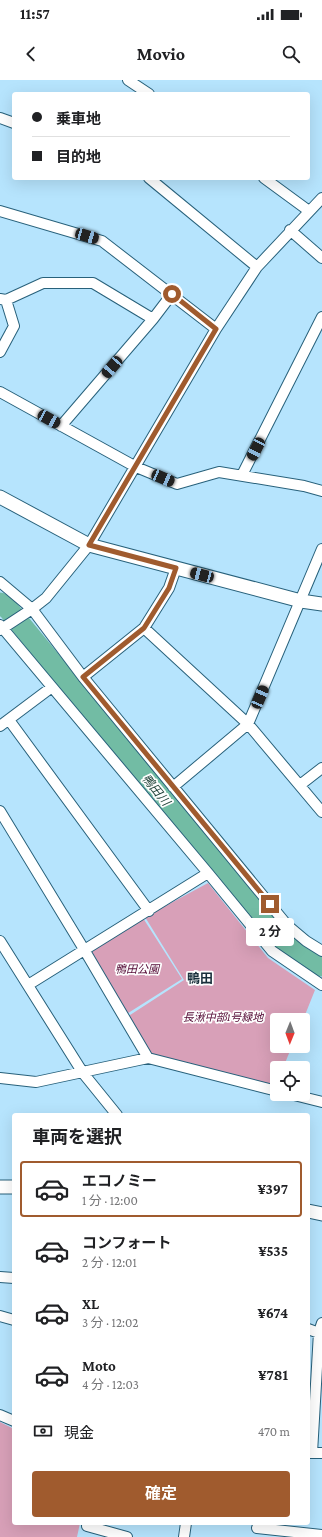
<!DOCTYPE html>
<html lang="ja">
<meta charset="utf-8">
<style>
body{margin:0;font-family:"Crimson Pro","Noto Sans JP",serif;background:#f6f6f6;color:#202124;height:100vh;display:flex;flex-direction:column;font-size:15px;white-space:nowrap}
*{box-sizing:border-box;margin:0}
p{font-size:13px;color:#757577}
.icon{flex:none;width:22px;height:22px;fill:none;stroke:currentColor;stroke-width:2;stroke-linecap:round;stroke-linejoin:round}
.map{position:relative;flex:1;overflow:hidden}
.panel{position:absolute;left:12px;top:1033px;width:298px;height:412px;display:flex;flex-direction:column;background:#fff;border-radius:4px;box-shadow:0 4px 16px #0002}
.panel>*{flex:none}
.top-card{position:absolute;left:12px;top:12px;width:298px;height:88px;border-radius:4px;box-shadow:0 4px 16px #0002;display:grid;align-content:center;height:88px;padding:0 20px;background:#fff}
.needle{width:26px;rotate:181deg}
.controls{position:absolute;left:270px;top:933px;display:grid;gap:8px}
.controls a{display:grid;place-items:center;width:40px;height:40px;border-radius:4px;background:#fff;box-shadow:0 4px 16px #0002;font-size:20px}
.end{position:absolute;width:18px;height:18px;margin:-9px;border:5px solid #a05b2e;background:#fff;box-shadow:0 0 0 2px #fff}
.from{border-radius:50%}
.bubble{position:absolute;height:28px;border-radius:4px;background:#fff;box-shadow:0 4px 16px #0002;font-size:13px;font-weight:700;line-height:28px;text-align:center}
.car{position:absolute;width:12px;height:24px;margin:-12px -6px;border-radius:5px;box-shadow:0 0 3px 1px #0007;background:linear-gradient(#222 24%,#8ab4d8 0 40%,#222 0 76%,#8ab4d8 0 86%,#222 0)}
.top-card b{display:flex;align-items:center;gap:14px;height:38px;font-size:15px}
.top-card b+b{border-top:1px solid #e0e0e0}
.top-card i{width:10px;height:10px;background:#202124}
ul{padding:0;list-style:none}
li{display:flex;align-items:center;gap:12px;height:56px;margin:0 8px 6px;padding:0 12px;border:2px solid transparent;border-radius:4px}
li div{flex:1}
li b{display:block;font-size:15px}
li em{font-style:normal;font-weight:700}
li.on{border-color:#a05b2e}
li>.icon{width:36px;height:36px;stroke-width:1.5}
h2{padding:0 20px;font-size:18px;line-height:48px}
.pay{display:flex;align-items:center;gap:10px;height:44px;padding:0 20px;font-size:15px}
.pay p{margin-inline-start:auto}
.action{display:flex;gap:8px;margin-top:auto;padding:8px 20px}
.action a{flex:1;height:46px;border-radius:4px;background:#a05b2e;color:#fff;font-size:16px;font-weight:700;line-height:46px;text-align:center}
.status{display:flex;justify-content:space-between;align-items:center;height:28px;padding:0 20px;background:#fff;direction:ltr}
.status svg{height:11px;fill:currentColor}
header{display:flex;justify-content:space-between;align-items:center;height:52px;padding:0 20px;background:#fff;font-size:18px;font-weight:700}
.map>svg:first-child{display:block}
.green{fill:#d8a0b8}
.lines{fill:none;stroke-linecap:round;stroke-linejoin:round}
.river{stroke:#72bca4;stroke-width:21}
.minor-casing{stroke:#28617b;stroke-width:12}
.tertiary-casing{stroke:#28617b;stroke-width:15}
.minor{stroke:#fff;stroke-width:10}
.tertiary{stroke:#fff;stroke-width:13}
.route{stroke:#a05b2e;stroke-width:5}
.labels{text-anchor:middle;stroke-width:3.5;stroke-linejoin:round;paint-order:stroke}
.park-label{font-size:11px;font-style:italic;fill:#530934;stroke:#fefefe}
.water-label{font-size:12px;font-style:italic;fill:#1b3d33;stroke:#fefefe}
.quarter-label{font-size:13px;font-weight:bold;fill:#182f3b;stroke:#fefefe}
</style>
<div class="status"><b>11:57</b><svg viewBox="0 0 49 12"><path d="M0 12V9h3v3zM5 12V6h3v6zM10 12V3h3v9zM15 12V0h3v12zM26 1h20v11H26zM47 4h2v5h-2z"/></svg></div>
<header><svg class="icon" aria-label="back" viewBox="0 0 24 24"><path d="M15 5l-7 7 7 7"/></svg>Movio<svg class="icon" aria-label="search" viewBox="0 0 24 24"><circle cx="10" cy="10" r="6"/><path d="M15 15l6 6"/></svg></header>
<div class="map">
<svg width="322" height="1457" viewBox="0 0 322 1457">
<rect width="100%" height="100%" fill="#b6e4fd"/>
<path class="green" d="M208,803L268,878L315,910L303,940H277V966H292L283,988H277L276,1005L149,976L127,937L184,900L145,837Z
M143,838L182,899L125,935L90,872Z
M0,1342L14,1349V1443H80L77,1457H0Z"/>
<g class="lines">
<path class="river" d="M0,523L8,529L246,819L282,859L322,886"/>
<g class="minor-casing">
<path id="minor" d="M128,0L149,14
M0,38L14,43
M149,98L257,187
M264,98L309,131
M322,118L257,187L216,249L89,465L46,518L32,529L83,597L287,845L306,861L322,871
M0,131L102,161L216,249
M290,150L322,178
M6,220L43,203H93L153,239
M0,272L14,246L6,220L0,219
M0,312L136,387L177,404L219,392L304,406L322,411
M61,346L153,239L172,214
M242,395L322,237
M0,502L32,529L0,550
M0,545L208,793L272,871L322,905
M144,548L248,644L322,732
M83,597L144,548L169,508L176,488
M9,640L149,831
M0,646L52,607
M300,705L322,688
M173,707L248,644L322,469
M0,731L85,871L148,978
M0,861L83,993L117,1035
M28,905L208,793
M0,998L36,1002L148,978L277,1011
M290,1014L322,1022
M0,1197L14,1198
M0,1236L14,1240
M308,1249L322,1254
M0,1335L14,1341
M308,1373H322
M312,1373L319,1252L322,1243
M87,1446L127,1457
M257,1448L322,1455
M184,1457L186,1443"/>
</g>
<g class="tertiary-casing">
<path id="tertiary" d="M0,417L89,465L301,521L322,524
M0,1107H14
M308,1131L322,1134"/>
</g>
<use href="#minor" class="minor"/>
<use href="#tertiary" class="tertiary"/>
</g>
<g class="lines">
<path class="route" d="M172,214L216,249L89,465L176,488L169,508L144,548L83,597L270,824"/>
</g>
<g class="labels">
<g class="park-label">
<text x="137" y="893">鴨田公園</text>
<text x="223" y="941">長湫中部1号緑地</text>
</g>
<g class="water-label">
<text transform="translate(156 710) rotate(51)" y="4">鴨田川</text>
</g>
<g class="quarter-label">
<text x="200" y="903">鴨田</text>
</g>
</g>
</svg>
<div class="controls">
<a><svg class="needle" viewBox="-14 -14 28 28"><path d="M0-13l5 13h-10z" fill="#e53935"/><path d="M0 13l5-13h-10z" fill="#757577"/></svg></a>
<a><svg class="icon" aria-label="locate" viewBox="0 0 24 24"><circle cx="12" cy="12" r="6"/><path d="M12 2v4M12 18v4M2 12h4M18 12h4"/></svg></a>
</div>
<i class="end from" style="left:172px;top:214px"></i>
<i class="end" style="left:270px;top:824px"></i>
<div class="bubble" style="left:246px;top:838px;width:48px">2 分</div>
<i class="car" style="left:87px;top:156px;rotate:106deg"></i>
<i class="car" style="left:112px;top:287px;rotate:221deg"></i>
<i class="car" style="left:49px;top:339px;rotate:119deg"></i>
<i class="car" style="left:256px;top:369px;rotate:207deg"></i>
<i class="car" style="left:163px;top:398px;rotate:113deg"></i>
<i class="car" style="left:202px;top:495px;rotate:285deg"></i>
<i class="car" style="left:260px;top:617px;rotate:23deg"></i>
<div class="top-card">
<b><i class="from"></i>乗車地</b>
<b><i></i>目的地</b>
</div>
<section class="panel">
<h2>車両を選択</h2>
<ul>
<li class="on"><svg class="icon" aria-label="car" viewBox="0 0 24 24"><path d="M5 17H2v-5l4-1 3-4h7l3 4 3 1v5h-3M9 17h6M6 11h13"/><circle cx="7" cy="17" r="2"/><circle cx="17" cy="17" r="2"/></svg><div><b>エコノミー</b><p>1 分 · 12:00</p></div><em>¥397</em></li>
<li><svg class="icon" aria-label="car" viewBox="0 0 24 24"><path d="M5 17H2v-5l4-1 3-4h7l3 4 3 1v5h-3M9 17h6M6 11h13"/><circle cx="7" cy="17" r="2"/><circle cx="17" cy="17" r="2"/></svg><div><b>コンフォート</b><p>2 分 · 12:01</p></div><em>¥535</em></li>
<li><svg class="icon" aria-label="car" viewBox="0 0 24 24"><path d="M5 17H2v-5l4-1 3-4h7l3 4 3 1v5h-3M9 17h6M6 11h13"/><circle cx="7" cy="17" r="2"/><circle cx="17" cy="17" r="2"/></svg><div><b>XL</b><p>3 分 · 12:02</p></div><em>¥674</em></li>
<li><svg class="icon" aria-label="car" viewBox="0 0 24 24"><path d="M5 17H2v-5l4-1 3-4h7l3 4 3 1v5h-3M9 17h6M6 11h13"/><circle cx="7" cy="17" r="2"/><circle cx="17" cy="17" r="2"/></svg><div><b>Moto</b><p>4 分 · 12:03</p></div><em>¥781</em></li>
</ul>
<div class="pay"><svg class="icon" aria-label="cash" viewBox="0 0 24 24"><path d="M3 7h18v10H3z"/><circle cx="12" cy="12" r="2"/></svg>現金<p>470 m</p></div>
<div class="action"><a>確定</a></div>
</section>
</div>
